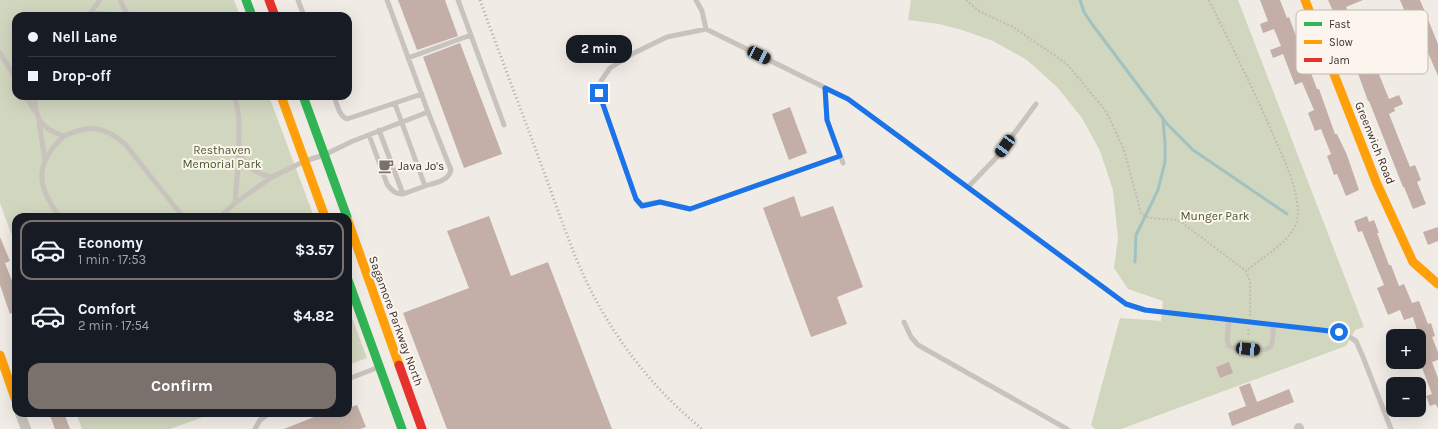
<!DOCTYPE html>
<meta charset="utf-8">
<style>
body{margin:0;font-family:Karla,sans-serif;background:#242831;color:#f1f3f6;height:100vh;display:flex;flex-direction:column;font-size:15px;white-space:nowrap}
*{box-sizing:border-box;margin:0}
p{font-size:13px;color:#9ea1a6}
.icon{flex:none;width:22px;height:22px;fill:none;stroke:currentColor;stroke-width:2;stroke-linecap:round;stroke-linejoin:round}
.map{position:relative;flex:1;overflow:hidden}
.side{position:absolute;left:12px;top:213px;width:340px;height:204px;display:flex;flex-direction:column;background:#171b24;border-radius:12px;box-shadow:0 4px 16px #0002}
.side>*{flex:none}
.banner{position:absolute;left:12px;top:12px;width:340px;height:88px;border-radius:12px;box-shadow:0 4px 16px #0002;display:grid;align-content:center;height:88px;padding:0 16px;background:#171b24}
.controls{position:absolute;left:1386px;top:329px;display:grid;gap:8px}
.controls a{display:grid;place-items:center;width:40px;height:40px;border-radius:8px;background:#171b24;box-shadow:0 4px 16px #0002;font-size:20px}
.end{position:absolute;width:18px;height:18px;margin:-9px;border:5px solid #1a73e8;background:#fff;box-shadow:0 0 0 2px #fff}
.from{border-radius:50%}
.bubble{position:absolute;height:28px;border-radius:12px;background:#171b24;box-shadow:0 4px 16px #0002;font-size:13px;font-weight:700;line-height:28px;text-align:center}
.car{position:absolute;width:12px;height:24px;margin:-12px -6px;border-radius:5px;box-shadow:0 0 3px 1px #0007;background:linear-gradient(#222 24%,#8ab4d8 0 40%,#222 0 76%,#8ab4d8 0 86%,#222 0)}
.banner b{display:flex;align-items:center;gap:14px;height:38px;font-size:15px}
.banner b+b{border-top:1px solid #363941}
.banner i{width:10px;height:10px;background:#f1f3f6}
ul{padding:7px 0 0;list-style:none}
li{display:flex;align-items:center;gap:12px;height:60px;margin:0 8px 6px;padding:0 8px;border:2px solid transparent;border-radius:12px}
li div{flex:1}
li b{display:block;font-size:15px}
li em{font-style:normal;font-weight:700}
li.active{border-color:#7a716c}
li>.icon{width:36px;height:36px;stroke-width:1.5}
.cta{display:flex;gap:8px;margin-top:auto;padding:8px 16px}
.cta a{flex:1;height:46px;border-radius:12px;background:#7a716c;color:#fff;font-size:16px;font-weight:700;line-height:46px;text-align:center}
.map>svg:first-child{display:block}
.green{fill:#d1d6bf}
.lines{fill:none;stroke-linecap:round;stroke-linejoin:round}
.stream{stroke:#a1c2c1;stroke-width:3}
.building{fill:#c3afa7}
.path{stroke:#c2bbb6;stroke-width:2;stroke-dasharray:2 2;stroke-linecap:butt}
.lane{stroke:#c9c3be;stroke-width:5}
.street{stroke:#c9c3be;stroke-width:10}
.fast{stroke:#30b455;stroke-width:9}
.slow{stroke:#ff9f0a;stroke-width:9}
.jam{stroke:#e5322d;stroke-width:9}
.rail{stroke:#b1aca8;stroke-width:3;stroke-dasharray:1 3;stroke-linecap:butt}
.route{stroke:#1a73e8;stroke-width:5}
.labels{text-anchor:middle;stroke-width:4;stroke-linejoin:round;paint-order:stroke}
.street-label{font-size:12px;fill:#3b302b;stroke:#fbf5ee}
.park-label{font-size:12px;fill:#4a5a2e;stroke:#fbf5ee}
.poi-label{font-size:12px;fill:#3b302b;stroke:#fbf5ee;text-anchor:start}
.key{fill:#fbf5ee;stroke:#c1bab4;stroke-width:1}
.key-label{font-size:11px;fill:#3b302b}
</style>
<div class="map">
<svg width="1438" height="429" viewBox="0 0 1438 429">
<rect width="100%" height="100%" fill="#f0ebe5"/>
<path class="green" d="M0,0H234L240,16H16V96H269L314,217H16V247L0,203Z
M911,0H1238L1364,327L1355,330L1346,346L1121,429H1095L1091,425L1120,318L1161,321L1163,301L1128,289L1114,268L1118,238L1113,190L1100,151L1082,118L1057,87L1027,60L993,41L962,30L939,24L908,20Z
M348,307L367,358L348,365Z
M76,413H214L170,429H82Z"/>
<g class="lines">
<path class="stream" d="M1080,0L1084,12L1092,24L1167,124L1193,150L1287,214
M1135,262L1136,235L1158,190L1165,162V143L1163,120"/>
</g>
<path class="building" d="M398,0H445L458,36L417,50Z
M1260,0H1280L1287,18L1289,17L1299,44H1300L1317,89H1319L1335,134H1337L1347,155L1359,190L1346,196L1337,174L1334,175L1327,156L1331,154L1321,129L1315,131L1308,113L1314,110L1302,82L1295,85L1283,54L1273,58L1270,50L1281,46L1274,29L1263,33L1260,24L1268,21Z
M1328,0H1363L1346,7L1353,24L1357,22L1372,63L1380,60L1384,70L1378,72L1389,99L1399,95L1403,104L1394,108L1395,111L1389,114L1410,167L1415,165L1421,180L1417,182L1426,204L1413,209L1404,187H1403L1369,101H1368L1350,51L1348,52L1343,39H1345Z
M1400,0H1420L1438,44V76L1420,34L1415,36Z
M460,43L502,154L464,168L423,57Z
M790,107L807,153L789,160L772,114Z
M385,159L390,171L387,172L382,160Z
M794,196L801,217L833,206L863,287L837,297L847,324L811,337L763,208Z
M489,216L511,276L548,262L612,429H447L403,313L469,288L447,231Z
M1367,216L1369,222L1374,220L1379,233H1377L1389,265H1391L1399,286L1404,284L1412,303L1419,301L1428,324L1431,323L1435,336L1432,337L1438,352V360L1432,362L1438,378V408L1435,404L1430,406L1426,396L1432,394L1419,360V350L1423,349L1413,317L1404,320L1400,310L1388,315L1377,288L1384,285L1362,231L1358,232L1354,221Z
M1438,227V241L1428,245L1423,232Z
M0,237L10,261L5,263L16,291V311L10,314L0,285Z
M1229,362L1233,373L1220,378L1216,367Z
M1250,383L1257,402L1289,389L1294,402L1232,426L1228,413L1246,406L1239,387Z
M357,405L366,427L360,429H284L324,413H348V408Z
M49,413H64L70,429H55Z"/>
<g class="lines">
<path class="path" d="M966,0L979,11L1013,27L1067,64L1105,110L1110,119L1124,150L1141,213C1151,222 1167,217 1180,221L1246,271L1250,282V316
M1209,0C1231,45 1254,90 1274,137C1282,155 1293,177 1296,197C1298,205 1299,216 1296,224C1290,242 1261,258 1246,271
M1248,335L1249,328"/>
<path class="lane" d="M120,0L128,16
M298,0L304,16
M458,0L504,125
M696,0L702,11L706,29
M89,15L100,0
M89,16C98,12 106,13 115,16
M0,53L16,79
M408,58L471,35
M825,88L827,120L843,163
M26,96L34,110
M35,96C34,119 42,129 64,136C89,125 103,125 125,144L183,217
M234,96C237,105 239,114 239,123C240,132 237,148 240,154C246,167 259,175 272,177
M334,96C337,104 339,116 347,119L422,94
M395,104L425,186C434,183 449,181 451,170L428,112
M39,122L45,161
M379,130L403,194L425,186
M369,135L387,184C391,190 395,194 403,194
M840,156L690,209L660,202L642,205L636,199L599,93L601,81L610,68L634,53L667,37L706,29L848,99L1126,304L1145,310L1343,333L1356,341L1363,357L1391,429
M968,187L996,158L1036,104
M235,203L239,154
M60,217C36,186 34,164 64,136
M220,217L235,203L272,177L305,161L324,155L353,141L428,112L387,0
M1229,320L1227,339L1229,346L1234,348C1241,348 1265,353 1270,347C1274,343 1273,331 1273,325
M904,322L911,337L918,345L1067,429
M348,379L379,367
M255,429L260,420L270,413"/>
<path class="street" d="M20,413L26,429
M1299,428V429"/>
<path class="fast" d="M246,0L252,16
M303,96L347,217
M348,280L402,429"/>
<path class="slow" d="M1305,0L1377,184L1413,262L1438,284
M281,96L325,217
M348,221L399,365
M0,355L16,401"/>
<path class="jam" d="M269,0L275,16
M399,365L422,429"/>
<path class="rail" d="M480,0C500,55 521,110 541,164C555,201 567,239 583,274C610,334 652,388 702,429"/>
</g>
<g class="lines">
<path class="route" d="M599,93L636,199L642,206L660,202L690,209L840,156L827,120L825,88L848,99L1126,304L1145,310L1339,332"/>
</g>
<defs>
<g id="cafe-bare" transform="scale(1.2)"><path d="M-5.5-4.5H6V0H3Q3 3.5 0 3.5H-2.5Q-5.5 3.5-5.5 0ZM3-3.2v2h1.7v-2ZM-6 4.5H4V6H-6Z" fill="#7a716c" stroke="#fbf5ee" stroke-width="2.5" paint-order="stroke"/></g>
</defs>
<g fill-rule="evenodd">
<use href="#cafe-bare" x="386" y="166"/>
</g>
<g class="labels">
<g class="street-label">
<text transform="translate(1375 143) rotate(68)" y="4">Greenwich Road</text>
<text transform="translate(396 321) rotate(70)" y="4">Sagamore Parkway North</text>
</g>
<g class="park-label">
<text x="222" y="154">Resthaven<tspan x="222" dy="14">Memorial Park</tspan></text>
<text x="1215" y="220">Munger Park</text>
</g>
<g class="poi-label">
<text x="398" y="170">Java Jo's</text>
</g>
</g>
<rect x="1296" y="10" width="132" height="64" rx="6" class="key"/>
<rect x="1304" y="22" width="18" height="4" fill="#30b455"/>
<rect x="1304" y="40" width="18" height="4" fill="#ff9f0a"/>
<rect x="1304" y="58" width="18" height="4" fill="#e5322d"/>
<g class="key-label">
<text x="1329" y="28">Fast</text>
<text x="1329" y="46">Slow</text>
<text x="1329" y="64">Jam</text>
</g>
</svg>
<div class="controls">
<a>+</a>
<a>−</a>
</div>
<i class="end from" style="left:1339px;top:332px"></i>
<i class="end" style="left:599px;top:93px"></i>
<div class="bubble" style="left:566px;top:35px;width:66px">2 min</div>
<i class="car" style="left:759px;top:55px;rotate:116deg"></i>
<i class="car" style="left:1005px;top:146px;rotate:216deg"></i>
<i class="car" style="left:1248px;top:349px;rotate:96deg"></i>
<div class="banner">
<b><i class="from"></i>Nell Lane</b>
<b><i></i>Drop-off</b>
</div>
<section class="side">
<ul>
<li class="active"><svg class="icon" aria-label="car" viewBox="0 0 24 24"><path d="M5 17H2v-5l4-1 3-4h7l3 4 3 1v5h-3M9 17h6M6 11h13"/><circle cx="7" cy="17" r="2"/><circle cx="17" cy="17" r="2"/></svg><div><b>Economy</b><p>1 min · 17:53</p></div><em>$3.57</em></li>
<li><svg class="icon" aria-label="car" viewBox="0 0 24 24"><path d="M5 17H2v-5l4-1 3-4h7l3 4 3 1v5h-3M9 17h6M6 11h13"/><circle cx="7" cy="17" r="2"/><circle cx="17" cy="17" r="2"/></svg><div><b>Comfort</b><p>2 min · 17:54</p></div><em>$4.82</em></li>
</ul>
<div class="cta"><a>Confirm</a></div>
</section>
</div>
